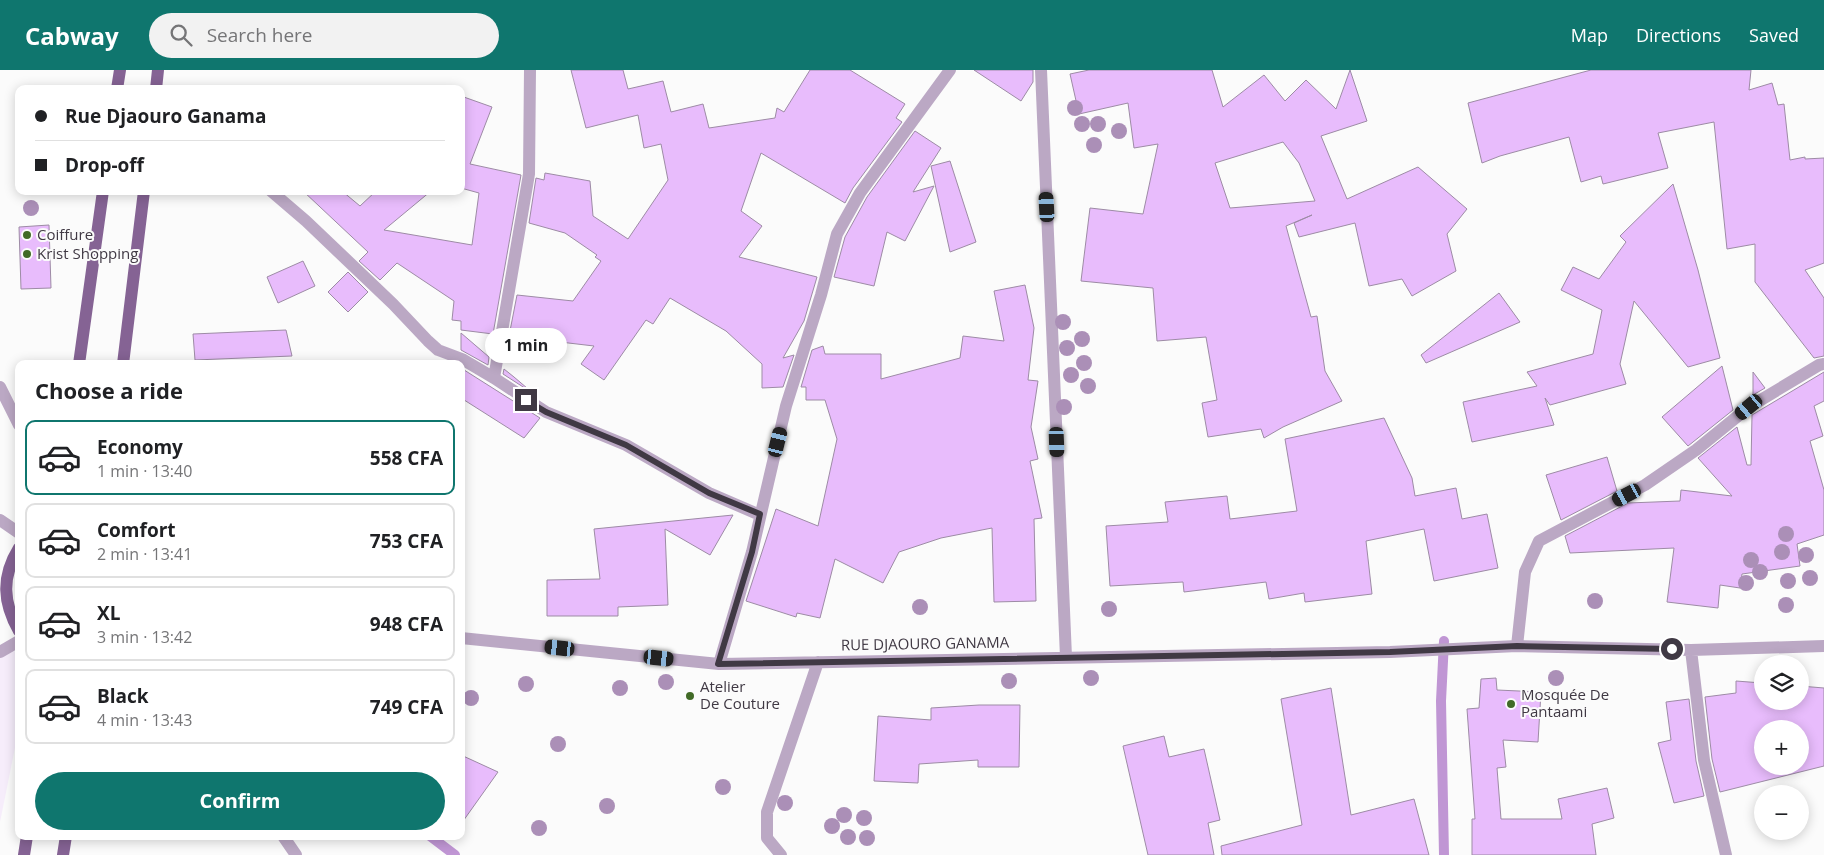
<!DOCTYPE html>
<meta charset="utf-8">
<style>
body{margin:0;font-family:"Open Sans",sans-serif;background:#f2f2f2;color:#202124;height:100vh;display:flex;flex-direction:column;font-size:19px;white-space:nowrap}
*{box-sizing:border-box;margin:0}
p{font-size:16px;color:#757577}
.icon{flex:none;width:28px;height:28px;fill:none;stroke:currentColor;stroke-width:2;stroke-linecap:round;stroke-linejoin:round}
.map{position:relative;flex:1;overflow:hidden}
.side{position:absolute;left:15px;top:290px;width:450px;height:480px;display:flex;flex-direction:column;background:#fff;border-radius:10px;box-shadow:0 2px 12px #0003}
.side>*{flex:none}
.hud{position:absolute;left:15px;top:15px;width:450px;height:110px;border-radius:10px;box-shadow:0 2px 12px #0003;display:grid;align-content:center;height:110px;padding:0 20px;background:#fff}
.buttons{position:absolute;left:1754px;top:585px;display:grid;gap:10px}
.buttons a{display:grid;place-items:center;width:55px;height:55px;border-radius:50%;background:#fff;box-shadow:0 2px 12px #0003;font-size:25px}
.end{position:absolute;width:22px;height:22px;margin:-11px;border:6px solid #403944;background:#fff;box-shadow:0 0 0 2px #fff}
.from{border-radius:50%}
.bubble{position:absolute;height:35px;border-radius:18px;background:#fff;box-shadow:0 2px 12px #0003;font-size:16px;font-weight:700;line-height:35px;text-align:center}
.car{position:absolute;width:15px;height:30px;margin:-15px -8px;border-radius:6px;box-shadow:0 0 4px 1px #0007;background:linear-gradient(#222 24%,#8ab4d8 0 40%,#222 0 76%,#8ab4d8 0 86%,#222 0)}
.hud b{display:flex;align-items:center;gap:18px;height:48px;font-size:19px}
.hud b+b{border-top:1px solid #e0e0e0}
.hud i{width:12px;height:12px;background:#202124}
ul{padding:0;list-style:none}
li{display:flex;align-items:center;gap:15px;height:75px;margin:0 10px 8px;padding:0 10px;border:2px solid #e0e0e0;border-radius:10px}
li div{flex:1}
li b{display:block;font-size:19px}
li em{font-style:normal;font-weight:700}
li.on{border-color:#0f766e}
li>.icon{width:45px;height:45px;stroke-width:1.5}
h2{padding:0 20px;font-size:22px;line-height:60px}
.action{display:flex;gap:10px;margin-top:auto;padding:10px 20px}
.action a{flex:1;height:58px;border-radius:30px;background:#0f766e;color:#fff;font-size:20px;font-weight:700;line-height:58px;text-align:center}
header{display:flex;align-items:center;gap:30px;box-sizing:border-box;height:70px;padding:0 25px;background:#0f766e;color:#fff}
header strong{font-size:24px}
nav{display:flex;gap:28px;margin-inline-start:auto;font-size:18px}
.search{width:350px;height:45px;background:#f2f2f2;display:flex;align-items:center;gap:12px;box-sizing:border-box;padding:0 18px;border-radius:28px;color:#757577;font-size:19px}
.map>svg:first-child{display:block}
.built{fill:#f6edfb}
.lines{fill:none;stroke-linecap:round;stroke-linejoin:round}
.stream{stroke:#c096d4;stroke-width:10}
.building{fill:#e8bcfc;stroke:#9d8ba5;fill-rule:evenodd}
.minor{stroke:#bba8c4;stroke-width:12}
.major{stroke:#856394;stroke-width:12}
.tree{fill:#ab8fb7}
.route{stroke:#403944;stroke-width:6}
.poi-dot{fill:#416a26;stroke:#fbfbfb;stroke-width:2}
.labels{text-anchor:middle;stroke-width:4;stroke-linejoin:round;paint-order:stroke}
.poi-label{font-size:15px;fill:#403944;stroke:#fbfbfb;text-anchor:start}
.street-label{font-size:15px;fill:#403944;stroke:#fbfbfb}
</style>
<header>
<strong>Cabway</strong>
<div class="search"><svg class="icon" aria-label="search" viewBox="0 0 24 24"><circle cx="10" cy="10" r="6"/><path d="M15 15l6 6"/></svg>Search here</div>
<nav><a>Map</a><a>Directions</a><a>Saved</a></nav>
</header>
<div class="map">
<svg width="1824" height="785" viewBox="0 0 1824 785">
<rect width="100%" height="100%" fill="#fbfbfb"/>
<path class="built" d="M9,576L19,586V658L0,752V582Z"/>
<g class="lines">
<path class="stream" d="M430,766L455,785
M1444,785L1441,631L1444,571"/>
</g>
<path class="building" d="M571,0H623L628,19L663,11L671,42L703,34L709,58L775,48L777,38L784,42L810,0H850L905,34L896,48L902,52L853,118L845,133L761,83L741,141L762,156L739,187L817,207L804,251L783,288L794,285L783,317L762,318V294L726,261L670,228L653,254L646,250L604,310L581,294L594,276L509,266L517,225L573,231L601,191L595,187L597,185L565,163L529,153L536,108L544,110L545,103L590,111L593,146L628,169L668,110L661,74L644,78L638,45L586,58Z
M974,0H1033V12L1021,31Z
M1089,0H1212L1223,37L1264,5L1285,31L1306,10L1336,39L1350,0L1367,51L1321,66L1347,129L1418,97L1467,139L1447,164L1456,201L1412,226L1402,209L1369,216L1355,153L1299,167L1294,153L1312,145L1286,156L1311,247L1317,246L1325,301L1342,331L1283,357L1264,368L1261,359L1208,367L1202,333L1217,330L1206,267L1157,271L1153,218L1081,211L1090,138L1143,144L1158,74L1134,78L1128,33L1079,44L1070,4ZM1283,72L1299,93L1315,131L1230,138L1215,93Z
M1591,0H1751L1749,20L1772,13L1778,35L1784,34L1790,90L1805,87V89L1824,88V193L1805,200L1824,228V286L1814,288L1755,212V174L1727,179L1714,52L1658,63L1668,98L1603,114L1601,106L1581,112L1569,67L1500,86L1482,93L1468,33Z
M461,26L492,37L470,94L521,105L493,264L461,260V251L452,250L454,231L397,193L380,210L359,191L368,182L303,121H342L360,136L376,121H431L384,160L472,175L479,123L461,118Z
M915,61L941,78L913,122L934,116L905,171L887,162L874,216L834,207L845,167L867,127Z
M950,91L976,172L950,182L931,96Z
M1673,114L1698,200L1720,288L1688,297L1634,231L1620,294L1626,314L1550,335L1545,328L1554,355L1472,372L1463,332L1537,316L1527,302L1593,284L1602,240L1561,220L1573,197L1599,209L1626,172L1620,166Z
M49,155L51,218L21,219L19,157Z
M303,191L315,216L278,233L267,207Z
M348,202L368,222L348,242L328,222Z
M1025,215L1034,258L1028,310L1038,311L1031,357L1038,389L1030,391L1042,448L1034,449L1036,531L994,532L992,458L941,468L899,482L883,513L835,489L820,548L797,543L796,547L746,531L776,439L818,456L837,369L825,330H806V317H801L812,280L823,276L825,284H881V309L960,288L963,266L1004,271L994,221Z
M1499,223L1520,252L1426,293L1421,285Z
M286,260L292,286L195,290L193,264Z
M461,263L489,287L488,295L461,280Z
M1722,296L1733,340L1688,376L1662,347Z
M461,298L540,348L524,368L461,328Z
M504,299L514,307L534,324L503,304Z
M1753,302L1765,318L1753,325Z
M1824,302V331L1814,336L1823,366L1810,371L1824,420V465L1797,474L1800,496L1742,504L1740,518L1720,515L1718,538L1667,532L1674,478L1570,483L1565,466L1628,433L1680,431L1681,420L1732,426L1698,388L1737,357L1747,395H1751L1752,345Z
M1384,348L1412,408L1415,426L1456,418L1462,449L1487,444L1498,498L1434,511L1424,459L1366,471L1372,524L1305,532L1304,523L1269,529L1266,512L1184,522L1183,512L1110,516L1106,456L1168,452L1165,432L1227,426L1230,449L1297,441L1285,369Z
M1607,387L1617,421L1561,450L1546,405Z
M733,445L710,485L665,459L668,535L618,537V546H547V510L600,509L594,459Z
M1496,608L1497,620L1541,622L1538,672L1503,670L1506,697L1497,698L1501,749H1562L1558,729L1607,718L1614,748L1592,754L1596,785H1472V749H1475L1467,639L1479,638L1481,609Z
M1736,611L1762,613V631H1800V616L1824,618V696L1720,722L1712,689L1705,627L1736,623ZM1762,659H1800V696H1762Z
M1331,618L1351,745L1414,729L1429,785H1222L1221,776L1302,755L1281,629Z
M1689,629L1696,691L1704,726L1674,733L1658,673L1671,670L1666,632Z
M979,635H1020L1019,697H978V690L919,694L918,713L874,711L878,646L931,650V638Z
M1164,666L1169,687L1204,679L1220,750L1208,753L1214,785H1148L1123,676Z
M461,685L498,702L461,754Z"/>
<g class="lines">
<path class="minor" d="M1041,0L1066,587
M271,121L306,151L393,234L428,271L438,280L462,289L494,308L529,104L530,0
M494,308L546,342L626,375L709,423L760,445
M0,317L19,355
M0,450L19,463
M461,568L719,594L1390,582L1517,576L1691,580L1824,576
M1517,576L1525,502L1539,471L1645,415L1696,380L1749,337L1819,295L1824,294
M1691,580L1704,690L1726,785
M0,582L19,571
M719,594L752,482L786,336L821,225L837,164L860,123L950,0
M283,766L296,785
M781,785L767,768V742L818,592"/>
<path class="major" d="M117,19L120,0
M156,19L158,0
M79,294L103,121
M123,294L144,121
M19,478C1,507 3,533 19,561
M24,785L27,766
M63,785L66,766"/>
</g>
<g class="tree">
<circle cx="1075" cy="38" r="8"/>
<circle cx="1082" cy="54" r="8"/>
<circle cx="1098" cy="54" r="8"/>
<circle cx="1119" cy="61" r="8"/>
<circle cx="1094" cy="75" r="8"/>
<circle cx="31" cy="138" r="8"/>
<circle cx="1063" cy="252" r="8"/>
<circle cx="1082" cy="269" r="8"/>
<circle cx="1067" cy="278" r="8"/>
<circle cx="1084" cy="293" r="8"/>
<circle cx="1071" cy="305" r="8"/>
<circle cx="1088" cy="316" r="8"/>
<circle cx="1064" cy="337" r="8"/>
<circle cx="1786" cy="464" r="8"/>
<circle cx="1782" cy="482" r="8"/>
<circle cx="1806" cy="485" r="8"/>
<circle cx="1751" cy="490" r="8"/>
<circle cx="1760" cy="502" r="8"/>
<circle cx="1810" cy="508" r="8"/>
<circle cx="1788" cy="511" r="8"/>
<circle cx="1746" cy="513" r="8"/>
<circle cx="1595" cy="531" r="8"/>
<circle cx="1786" cy="535" r="8"/>
<circle cx="920" cy="537" r="8"/>
<circle cx="1109" cy="539" r="8"/>
<circle cx="1091" cy="608" r="8"/>
<circle cx="1556" cy="608" r="8"/>
<circle cx="1009" cy="611" r="8"/>
<circle cx="666" cy="612" r="8"/>
<circle cx="526" cy="614" r="8"/>
<circle cx="620" cy="618" r="8"/>
<circle cx="471" cy="628" r="8"/>
<circle cx="558" cy="674" r="8"/>
<circle cx="723" cy="717" r="8"/>
<circle cx="785" cy="733" r="8"/>
<circle cx="607" cy="736" r="8"/>
<circle cx="844" cy="745" r="8"/>
<circle cx="864" cy="748" r="8"/>
<circle cx="832" cy="756" r="8"/>
<circle cx="539" cy="758" r="8"/>
<circle cx="848" cy="767" r="8"/>
<circle cx="867" cy="768" r="8"/>
</g>
<g class="lines">
<path class="route" d="M526,330L546,342L626,375L709,423L760,444L752,482L718,594L1390,582L1517,576L1672,579"/>
</g>
<g class="poi-dot">
<circle cx="27" cy="165" r="5"/>
<circle cx="27" cy="184" r="5"/>
<circle cx="690" cy="626" r="5"/>
<circle cx="1511" cy="634" r="5"/>
</g>
<g class="labels">
<g class="poi-label">
<text x="37" y="170">Coiffure</text>
<text x="37" y="189">Krist Shopping</text>
<text x="700" y="622">Atelier<tspan x="700" dy="17">De Couture</tspan></text>
<text x="1521" y="630">Mosquée De<tspan x="1521" dy="17">Pantaami</tspan></text>
</g>
<g class="street-label">
<text transform="translate(925 574) rotate(-1)" y="5">RUE DJAOURO GANAMA</text>
</g>
</g>
</svg>
<div class="buttons">
<a><svg class="icon" aria-label="layers" viewBox="0 0 24 24"><path d="M12 4l9 5-9 5-9-5zM3 14l9 5 9-5"/></svg></a>
<a>+</a>
<a>−</a>
</div>
<i class="end from" style="left:1672px;top:579px"></i>
<i class="end" style="left:526px;top:330px"></i>
<div class="bubble" style="left:485px;top:258px;width:82px">1 min</div>
<i class="car" style="left:1047px;top:137px;rotate:357deg"></i>
<i class="car" style="left:1749px;top:337px;rotate:230deg"></i>
<i class="car" style="left:778px;top:372px;rotate:14deg"></i>
<i class="car" style="left:1057px;top:372px;rotate:178deg"></i>
<i class="car" style="left:1627px;top:425px;rotate:242deg"></i>
<i class="car" style="left:560px;top:578px;rotate:276deg"></i>
<i class="car" style="left:659px;top:588px;rotate:96deg"></i>
<div class="hud">
<b><i class="from"></i>Rue Djaouro Ganama</b>
<b><i></i>Drop-off</b>
</div>
<section class="side">
<h2>Choose a ride</h2>
<ul>
<li class="on"><svg class="icon" aria-label="car" viewBox="0 0 24 24"><path d="M5 17H2v-5l4-1 3-4h7l3 4 3 1v5h-3M9 17h6M6 11h13"/><circle cx="7" cy="17" r="2"/><circle cx="17" cy="17" r="2"/></svg><div><b>Economy</b><p>1 min · 13:40</p></div><em>558 CFA</em></li>
<li><svg class="icon" aria-label="car" viewBox="0 0 24 24"><path d="M5 17H2v-5l4-1 3-4h7l3 4 3 1v5h-3M9 17h6M6 11h13"/><circle cx="7" cy="17" r="2"/><circle cx="17" cy="17" r="2"/></svg><div><b>Comfort</b><p>2 min · 13:41</p></div><em>753 CFA</em></li>
<li><svg class="icon" aria-label="car" viewBox="0 0 24 24"><path d="M5 17H2v-5l4-1 3-4h7l3 4 3 1v5h-3M9 17h6M6 11h13"/><circle cx="7" cy="17" r="2"/><circle cx="17" cy="17" r="2"/></svg><div><b>XL</b><p>3 min · 13:42</p></div><em>948 CFA</em></li>
<li><svg class="icon" aria-label="car" viewBox="0 0 24 24"><path d="M5 17H2v-5l4-1 3-4h7l3 4 3 1v5h-3M9 17h6M6 11h13"/><circle cx="7" cy="17" r="2"/><circle cx="17" cy="17" r="2"/></svg><div><b>Black</b><p>4 min · 13:43</p></div><em>749 CFA</em></li>
</ul>
<div class="action"><a>Confirm</a></div>
</section>
</div>
